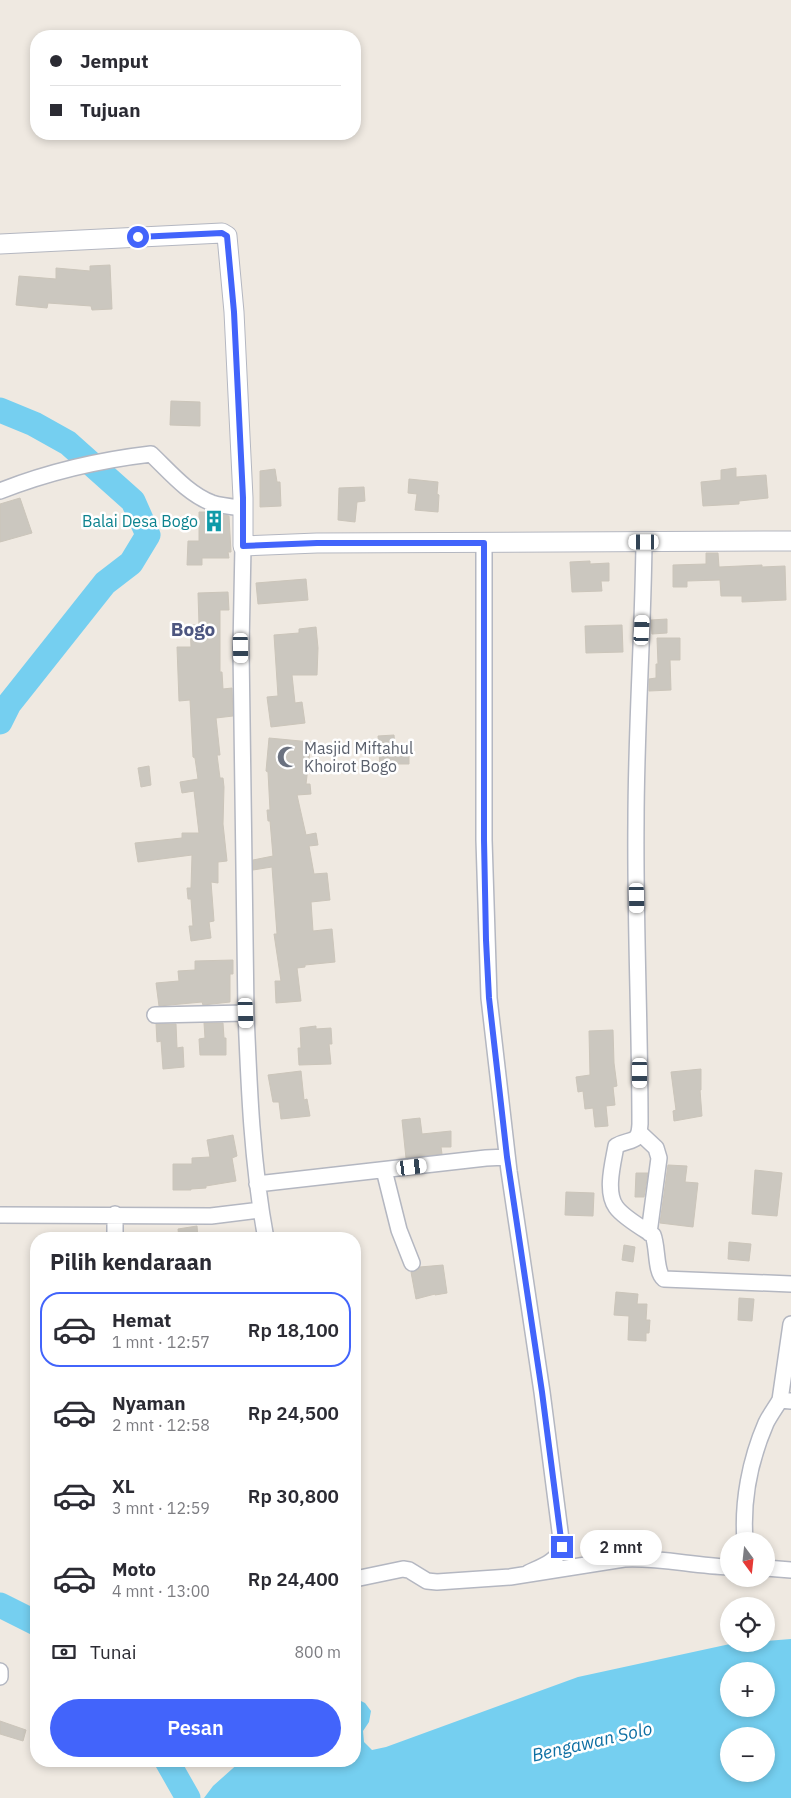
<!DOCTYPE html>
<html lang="id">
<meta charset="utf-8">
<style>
body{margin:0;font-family:"IBM Plex Sans",sans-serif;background:#f7f7f7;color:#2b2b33;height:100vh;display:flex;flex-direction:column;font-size:19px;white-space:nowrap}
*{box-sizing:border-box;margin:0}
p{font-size:16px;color:#7c7c81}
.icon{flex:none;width:28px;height:28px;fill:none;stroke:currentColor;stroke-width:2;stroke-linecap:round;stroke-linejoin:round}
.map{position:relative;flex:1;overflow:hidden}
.panel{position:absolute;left:30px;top:1232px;width:331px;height:535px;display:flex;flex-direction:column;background:#fff;border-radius:20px;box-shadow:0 2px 8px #0003}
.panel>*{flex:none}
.guide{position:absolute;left:30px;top:30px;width:331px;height:110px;border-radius:20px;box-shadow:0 2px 8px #0003;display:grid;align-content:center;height:110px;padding:0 20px;background:#fff}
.needle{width:32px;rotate:165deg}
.buttons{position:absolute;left:720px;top:1532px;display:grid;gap:10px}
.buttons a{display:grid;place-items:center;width:55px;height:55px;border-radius:50%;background:#fff;box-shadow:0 2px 8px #0003;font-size:25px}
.end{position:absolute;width:22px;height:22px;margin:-11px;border:6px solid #4264fb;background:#fff;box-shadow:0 0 0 2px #fff}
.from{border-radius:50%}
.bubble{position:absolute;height:35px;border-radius:18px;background:#fff;box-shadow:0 2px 8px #0003;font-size:16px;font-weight:600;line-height:35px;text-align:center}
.car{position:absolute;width:15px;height:30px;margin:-15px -8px;border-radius:6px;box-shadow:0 0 4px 1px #0007;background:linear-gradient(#fff 24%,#345 0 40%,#fff 0 76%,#345 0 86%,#fff 0)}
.guide b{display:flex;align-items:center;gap:18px;height:48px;font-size:19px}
.guide b+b{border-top:1px solid #e1e1e2}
.guide i{width:12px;height:12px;background:#2b2b33}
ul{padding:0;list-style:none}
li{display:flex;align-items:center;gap:15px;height:75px;margin:0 10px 8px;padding:0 10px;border:2px solid transparent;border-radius:20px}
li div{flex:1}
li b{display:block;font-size:19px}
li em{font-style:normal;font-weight:600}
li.selected{border-color:#4264fb}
li>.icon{width:45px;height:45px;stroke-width:1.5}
h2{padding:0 20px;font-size:22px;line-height:60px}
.pay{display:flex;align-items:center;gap:12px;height:55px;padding:0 20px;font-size:19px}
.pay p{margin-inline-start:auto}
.primary-button{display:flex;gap:10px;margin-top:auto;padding:10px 20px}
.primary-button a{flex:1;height:58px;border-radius:30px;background:#4264fb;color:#fff;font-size:20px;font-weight:600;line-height:58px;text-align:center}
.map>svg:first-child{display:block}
.water{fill:#75cff0;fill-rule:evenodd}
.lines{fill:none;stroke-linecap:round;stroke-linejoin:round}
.river{stroke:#75cff0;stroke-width:25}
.building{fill:#cbc7bf;stroke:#cbc5ba}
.minor-casing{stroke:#b4b7c1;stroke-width:18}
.tertiary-casing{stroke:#b4b7c1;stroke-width:21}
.minor{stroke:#fff;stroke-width:15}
.tertiary{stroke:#fff;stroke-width:19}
.route{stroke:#4264fb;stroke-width:6}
.labels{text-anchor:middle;stroke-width:5;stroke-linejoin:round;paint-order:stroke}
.culture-label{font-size:16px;fill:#0d838f;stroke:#fff;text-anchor:end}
.worship-label{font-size:16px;fill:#5b616d;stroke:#fff;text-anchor:start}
.water-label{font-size:18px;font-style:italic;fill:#0d6fa3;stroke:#fff}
.quarter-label{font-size:19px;font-weight:bold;fill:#4d5680;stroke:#fff}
</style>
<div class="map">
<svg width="791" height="1798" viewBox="0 0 791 1798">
<rect width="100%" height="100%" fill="#efe9e1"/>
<path class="water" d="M791,1639V1798H204L213,1786L241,1761H355V1698L365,1703L371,1711L369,1722L363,1731L364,1742L372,1750L386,1747L578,1677L730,1644H766V1641ZM729,1671H766V1709H729ZM729,1736H766V1774H729Z"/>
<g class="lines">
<path class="river" d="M0,410L34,424L68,443L133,501L148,535L131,563L105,583L9,704L0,722
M0,1605L36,1623
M167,1761L188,1798"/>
</g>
<path class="building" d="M110,265L112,309L92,310L91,306L48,303L47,308L16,305L19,276L56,279V268L90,271V266Z
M171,401L200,402V426L170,425Z
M736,468V477L766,475L768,498L739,501V504L703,506L701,482L721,480V470Z
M275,469L277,482H280L281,506L260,507V471Z
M409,479L438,482L437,494L439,495L438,512L415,510L417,494L408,493Z
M364,487L365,501L357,502L355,522L338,520L339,488Z
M20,498L32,533L0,542V504Z
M199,512H209L229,516L231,552H228L229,558H202V565H187L188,541H199Z
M706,553H718L719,567L762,565V567L785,566L786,600L742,602V596H721L720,580L687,581V587H673V565L706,564Z
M590,561V564L609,563V581H601L602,591L572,592L570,562Z
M306,579L308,600L258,604L256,583Z
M228,592L229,610H220V672H222L223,689L232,688L233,716L216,718L220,755H217L220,778H223L224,787L223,824L227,861L218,862V883L211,882L214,921L209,922L211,938L191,941L189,926H193L191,899H188L187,888H191L192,855L138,862L135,843L182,838V833H199L194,791L182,793L180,782L198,779L195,758L193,757L190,700L179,701L177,647H191L190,625H199L198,593Z
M667,619V633L652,634L651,620Z
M622,625L623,652L586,653L585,626Z
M316,627L318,648L317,675H292L295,703L302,702L305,723L271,727L267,697L278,696L274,635L299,633V629Z
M657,638H680V660H670L671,690L649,691V679L656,678V664H658Z
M394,735L395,748H409V764H396V767H380L378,736Z
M269,738L311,742L306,784H310L311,794L297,795L306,835L316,833L318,845L309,846L314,874L327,873L330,900L311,902L313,931L332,929L335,962L305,965V967L297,968L301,1001L276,1003L275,981H281L274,934H277L272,867L253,870V860L273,856L270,821H268L267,810H270L268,772L266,771Z
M149,766L151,785L141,787L138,768Z
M233,960V974H230V1002L203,1005L202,1002L159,1006L156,983L179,981L178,971L195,970V961Z
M204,1023H223L224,1038H226V1055H200L199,1039L205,1038Z
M156,1024H176L177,1048L183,1047L184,1067L163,1069L161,1041L157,1042Z
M316,1026V1029L331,1028L332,1044H329L331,1064L299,1065L298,1048H301L300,1028Z
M613,1030L614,1063L617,1086L613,1087L615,1105L606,1106L608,1126L595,1127L593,1108L585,1109L583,1091L578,1092L576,1077L590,1075L589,1031Z
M701,1069V1090H700L702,1116L674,1121L673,1111L676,1110L671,1072Z
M301,1071L304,1100L307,1099L310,1116L281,1119L279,1102H273L268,1075Z
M420,1118L422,1134L451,1131V1147H441L442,1154L406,1158L402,1120Z
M233,1135L237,1156L232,1158L236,1181L206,1186V1188L191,1189V1190H173V1164H192V1158L210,1157L207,1140Z
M668,1165L687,1166L685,1182L698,1183L693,1227L660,1223Z
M755,1170L782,1173L777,1216L752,1214Z
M636,1173H648L644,1197H635Z
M566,1192L594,1193L593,1216L565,1215Z
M197,1226L198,1239H179L178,1229Z
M729,1242L751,1244L749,1261L728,1259Z
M624,1245L635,1247L633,1262L622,1260Z
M443,1265L447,1293L435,1295V1294L416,1299L411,1272L416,1271L420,1267Z
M616,1292L638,1294L637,1304H647L646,1320H650L649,1333H646V1341L628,1340L629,1316L614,1315Z
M739,1298L754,1299L752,1321L738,1320Z
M0,1721L26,1730L23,1741L0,1734Z"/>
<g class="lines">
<g class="minor-casing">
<path id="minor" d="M0,491C48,472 100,460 151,454C169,471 188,494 212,503C221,506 233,507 243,508
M644,542C643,635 636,728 636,822C635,923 640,1023 640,1124C639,1145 630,1138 616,1146C613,1163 605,1192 616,1207C623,1217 642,1228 653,1235C658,1247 655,1272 664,1279L791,1284
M484,543V840L489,998L509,1171L542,1392L562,1547C557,1562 540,1567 528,1573
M243,546L241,648L246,1013C249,1088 252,1164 266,1239
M155,1015L246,1013
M640,1133L656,1148L659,1158L649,1233
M384,1170L399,1230L412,1263
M257,1184L486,1158L507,1157
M115,1214V1239
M0,1215L211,1216L260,1210
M791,1324L780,1400L791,1401
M745,1541C742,1502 750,1460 766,1423C770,1415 776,1407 780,1400
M766,1568L791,1570
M355,1579L403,1569L409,1570L427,1581L437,1582L510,1577L624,1559C659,1557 694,1566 729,1567
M0,1671V1677"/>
</g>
<g class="tertiary-casing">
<path id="tertiary" d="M0,244L222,233L227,236L234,312L243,498V546L317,543L791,541"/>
</g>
<use href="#minor" class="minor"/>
<use href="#tertiary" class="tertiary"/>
</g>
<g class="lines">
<path class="route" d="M138,237L222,233L227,236L234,312L243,498V546L317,543H484V840L486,940L489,998L507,1157L542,1392L562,1547"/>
</g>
<defs>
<g id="building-bare" transform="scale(1.725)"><path d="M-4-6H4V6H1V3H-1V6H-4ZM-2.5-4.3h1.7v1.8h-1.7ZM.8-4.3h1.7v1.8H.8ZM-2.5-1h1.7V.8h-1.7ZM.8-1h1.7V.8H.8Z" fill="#0f9aa8" stroke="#fff" stroke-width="2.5" paint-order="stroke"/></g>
<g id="mosque-bare" transform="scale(1.725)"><path d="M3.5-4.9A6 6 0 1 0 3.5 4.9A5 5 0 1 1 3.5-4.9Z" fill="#6b7280" stroke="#fff" stroke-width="2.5" paint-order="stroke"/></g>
</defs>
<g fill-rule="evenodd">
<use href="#building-bare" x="214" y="521"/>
<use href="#mosque-bare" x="288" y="757"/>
</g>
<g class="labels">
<g class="culture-label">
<text x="198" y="527">Balai Desa Bogo</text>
</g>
<g class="worship-label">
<text x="304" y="754">Masjid Miftahul<tspan x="304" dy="18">Khoirot Bogo</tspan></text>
</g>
<g class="water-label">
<text transform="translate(592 1742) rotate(-13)" y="6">Bengawan Solo</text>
</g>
<g class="quarter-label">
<text x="193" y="636">Bogo</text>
</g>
</g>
</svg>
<div class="buttons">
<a><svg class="needle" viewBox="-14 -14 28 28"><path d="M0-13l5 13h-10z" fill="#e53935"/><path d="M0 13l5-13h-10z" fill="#7c7c81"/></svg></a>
<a><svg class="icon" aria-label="locate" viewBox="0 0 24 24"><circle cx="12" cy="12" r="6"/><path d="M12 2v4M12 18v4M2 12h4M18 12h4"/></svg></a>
<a>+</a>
<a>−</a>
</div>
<i class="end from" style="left:138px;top:237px"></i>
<i class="end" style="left:562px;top:1547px"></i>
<div class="bubble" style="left:580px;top:1530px;width:82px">2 mnt</div>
<i class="car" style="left:644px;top:542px;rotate:270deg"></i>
<i class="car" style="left:642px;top:630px;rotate:3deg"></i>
<i class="car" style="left:241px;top:648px;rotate:179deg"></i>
<i class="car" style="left:637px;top:898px;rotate:179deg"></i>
<i class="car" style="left:246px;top:1013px;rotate:178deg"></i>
<i class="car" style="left:640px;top:1073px;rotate:180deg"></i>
<i class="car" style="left:412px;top:1167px;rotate:83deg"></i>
<div class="guide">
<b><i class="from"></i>Jemput</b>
<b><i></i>Tujuan</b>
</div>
<section class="panel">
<h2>Pilih kendaraan</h2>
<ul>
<li class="selected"><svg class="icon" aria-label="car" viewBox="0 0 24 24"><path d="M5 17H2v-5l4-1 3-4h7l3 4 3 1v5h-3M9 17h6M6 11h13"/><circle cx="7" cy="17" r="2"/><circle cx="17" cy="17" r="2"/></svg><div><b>Hemat</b><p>1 mnt · 12:57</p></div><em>Rp 18,100</em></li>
<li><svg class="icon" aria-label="car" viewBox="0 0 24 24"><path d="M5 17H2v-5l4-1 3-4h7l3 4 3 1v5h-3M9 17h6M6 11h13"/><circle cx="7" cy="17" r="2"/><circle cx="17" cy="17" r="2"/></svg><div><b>Nyaman</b><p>2 mnt · 12:58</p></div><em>Rp 24,500</em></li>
<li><svg class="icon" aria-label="car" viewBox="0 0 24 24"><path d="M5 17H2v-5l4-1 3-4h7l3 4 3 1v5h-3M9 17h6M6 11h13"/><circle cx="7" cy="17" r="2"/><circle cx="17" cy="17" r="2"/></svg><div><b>XL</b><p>3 mnt · 12:59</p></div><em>Rp 30,800</em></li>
<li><svg class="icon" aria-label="car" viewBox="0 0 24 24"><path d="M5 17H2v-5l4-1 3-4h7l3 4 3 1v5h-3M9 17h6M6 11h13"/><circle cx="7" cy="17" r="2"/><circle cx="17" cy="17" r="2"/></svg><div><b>Moto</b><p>4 mnt · 13:00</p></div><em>Rp 24,400</em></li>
</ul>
<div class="pay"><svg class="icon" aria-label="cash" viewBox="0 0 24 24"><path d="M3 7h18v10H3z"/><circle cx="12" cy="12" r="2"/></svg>Tunai<p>800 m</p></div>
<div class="primary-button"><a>Pesan</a></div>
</section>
</div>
